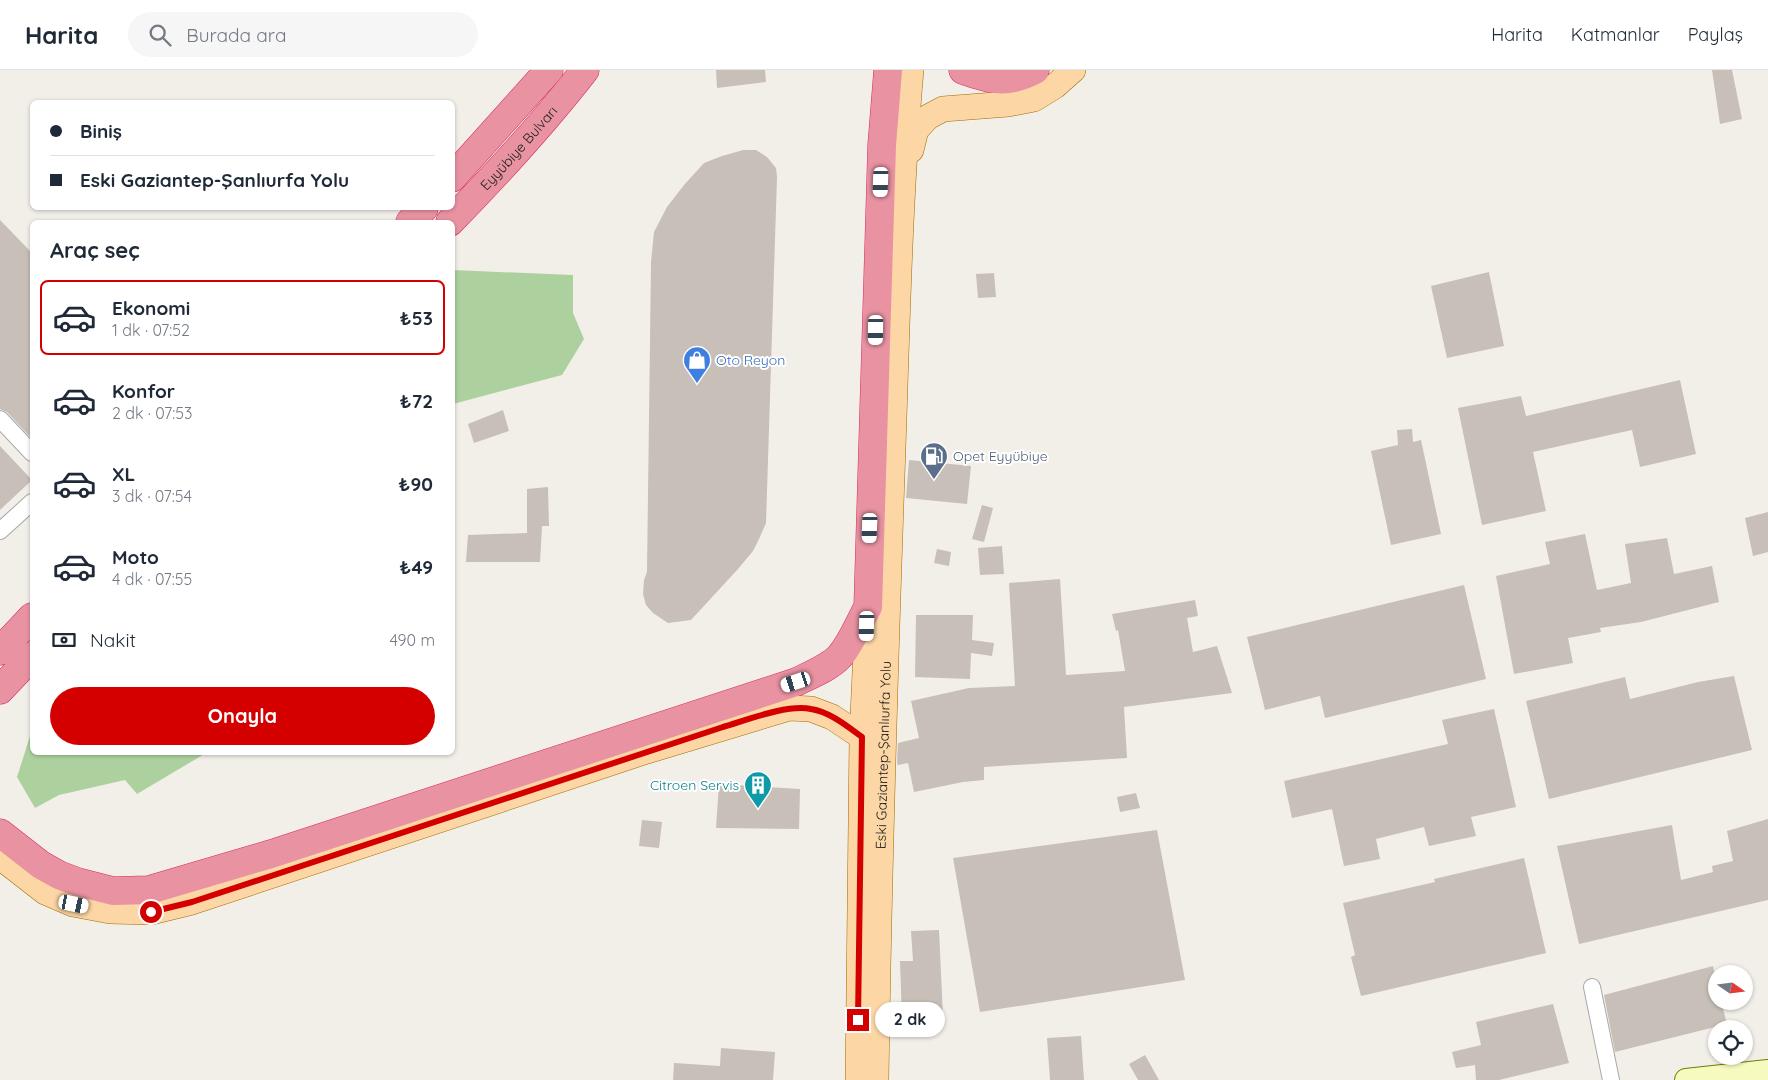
<!DOCTYPE html>
<html lang="tr">
<meta charset="utf-8">
<style>
body{margin:0;font-family:Quicksand,sans-serif;background:#f6f6f7;color:#1f2937;height:100vh;display:flex;flex-direction:column;font-size:19px;white-space:nowrap}
*{box-sizing:border-box;margin:0}
p{font-size:16px;color:#747a83}
.icon{flex:none;width:28px;height:28px;fill:none;stroke:currentColor;stroke-width:2;stroke-linecap:round;stroke-linejoin:round}
.map{position:relative;flex:1;overflow:hidden}
.panel{position:absolute;left:30px;top:150px;width:425px;height:535px;display:flex;flex-direction:column;background:#fff;border-radius:8px;box-shadow:0 1px 4px #0004}
.panel>*{flex:none}
.guide{position:absolute;left:30px;top:30px;width:425px;height:110px;border-radius:8px;box-shadow:0 1px 4px #0004;display:grid;align-content:center;height:110px;padding:0 20px;background:#fff}
.needle{width:32px;rotate:104deg}
.controls{position:absolute;left:1708px;top:895px;display:grid;gap:10px}
.controls a{display:grid;place-items:center;width:45px;height:45px;border-radius:50%;background:#fff;box-shadow:0 1px 4px #0004;font-size:25px}
.end{position:absolute;width:22px;height:22px;margin:-11px;border:6px solid #d40000;background:#fff;box-shadow:0 0 0 2px #fff}
.from{border-radius:50%}
.bubble{position:absolute;height:35px;border-radius:18px;background:#fff;box-shadow:0 1px 4px #0004;font-size:16px;font-weight:700;line-height:35px;text-align:center}
.car{position:absolute;width:15px;height:30px;margin:-15px -8px;border-radius:6px;box-shadow:0 0 4px 1px #0007;background:linear-gradient(#fff 24%,#345 0 40%,#fff 0 76%,#345 0 86%,#fff 0)}
.guide b{display:flex;align-items:center;gap:18px;height:48px;font-size:19px}
.guide b+b{border-top:1px solid #e0e1e3}
.guide i{width:12px;height:12px;background:#1f2937}
ul{padding:0;list-style:none}
li{display:flex;align-items:center;gap:15px;height:75px;margin:0 10px 8px;padding:0 10px;border:2px solid transparent;border-radius:8px}
li div{flex:1}
li b{display:block;font-size:19px}
li em{font-style:normal;font-weight:700}
li.active{border-color:#d40000}
li>.icon{width:45px;height:45px;stroke-width:1.5}
h2{padding:0 20px;font-size:22px;line-height:60px}
.pay{display:flex;align-items:center;gap:12px;height:55px;padding:0 20px;font-size:19px}
.pay p{margin-inline-start:auto}
.cta{display:flex;gap:10px;margin-top:auto;padding:10px 20px}
.cta a{flex:1;height:58px;border-radius:30px;background:#d40000;color:#fff;font-size:20px;font-weight:700;line-height:58px;text-align:center}
header{display:flex;align-items:center;gap:30px;box-sizing:border-box;height:70px;padding:0 25px;background:#fff;border-bottom:1px solid #e0e1e3}
header strong{font-size:24px}
nav{display:flex;gap:28px;margin-inline-start:auto;font-size:18px}
.search{width:350px;height:45px;background:#f6f6f7;display:flex;align-items:center;gap:12px;box-sizing:border-box;padding:0 18px;border-radius:28px;color:#747a83;font-size:19px}
.map>svg:first-child{display:block}
.forest{fill:#add19e}
.building{fill:#c7bfb8}
.lines{fill:none;stroke-linecap:round;stroke-linejoin:round}
.street-casing{stroke:#a9a9a9;stroke-width:18}
.secondary-casing{stroke:#707d05;stroke-width:24}
.primary-casing{stroke:#a06b00;stroke-width:26}
.highway-casing{stroke:#dc2a67;stroke-width:29}
.street{stroke:#fff;stroke-width:16}
.secondary{stroke:#f7fabf;stroke-width:22}
.primary{stroke:#fcd6a4;stroke-width:25}
.highway{stroke:#e892a2;stroke-width:28}
.route{stroke:#d40000;stroke-width:6}
.labels{text-anchor:middle;stroke-width:4;stroke-linejoin:round;paint-order:stroke}
.street-label{font-size:14px;fill:#222;stroke:#fff}
.shop-label{font-size:14px;fill:#366cbe;stroke:#fff;text-anchor:start}
.service-label{font-size:14px;fill:#4e5e75;stroke:#fff;text-anchor:start}
.culture-label{font-size:14px;fill:#0d838f;stroke:#fff;text-anchor:end}
</style>
<header>
<strong>Harita</strong>
<div class="search"><svg class="icon" aria-label="search" viewBox="0 0 24 24"><circle cx="10" cy="10" r="6"/><path d="M15 15l6 6"/></svg>Burada ara</div>
<nav><a>Harita</a><a>Katmanlar</a><a>Paylaş</a></nav>
</header>
<div class="map">
<svg width="1768" height="1010" viewBox="0 0 1768 1010">
<rect width="100%" height="100%" fill="#f2efe9"/>
<path class="forest" d="M453,200L573,205V243L584,269L562,305L453,334Z
M32,660V682L206,683L137,724L125,710L59,725L35,738L17,707Z"/>
<path class="building" d="M716,0H765L766,12L717,18Z
M1712,0H1732L1742,49L1720,54Z
M743,80H756L767,87L776,98L777,107L766,453L759,469L753,481L738,499L691,550L668,553L653,543L646,535L643,524L644,510L647,502L651,192L654,162L667,137L684,115L704,93L722,86Z
M0,150L32,183V369L7,342L0,339Z
M1489,202L1504,276L1447,288L1431,216Z
M994,203L996,227L978,228L976,204Z
M1680,310L1696,384L1640,397L1632,360L1533,382L1546,441L1482,455L1458,338L1521,326L1526,346Z
M503,340L509,361L474,373L468,354Z
M1412,359L1413,372L1421,370L1441,464L1391,475L1371,381L1398,375L1397,360Z
M0,376L32,410L0,440Z
M909,390L971,396L967,434L906,428Z
M548,417L549,456H542L540,492H466L468,465L527,463V419Z
M982,435L993,438L984,472L972,469Z
M1768,442V482L1753,486L1745,448Z
M1585,464L1597,520L1631,513L1625,474L1667,468L1674,504L1712,496L1719,532L1641,552L1600,558L1601,562L1568,568L1573,593L1514,604L1496,506L1550,494L1545,472Z
M1002,476L1004,504L980,505L978,478Z
M937,479L951,482L949,496L934,493Z
M1060,509L1066,605L1125,601L1118,560L1116,561L1112,544L1195,530L1198,546L1187,548L1193,582L1217,576L1232,623L1124,637L1127,688L984,697V710L963,712L914,722L908,693L898,695L897,693L898,673L919,668L911,631L969,618L1015,616L1009,513Z
M1464,515L1486,609L1325,648L1320,626L1265,640L1247,567Z
M916,545H973L972,570L994,573L992,586L971,583L970,609L915,607Z
M1734,606L1752,680L1549,729L1526,631L1625,607L1630,629L1698,612Z
M1494,639L1516,737L1471,747L1476,766L1429,776L1424,757L1376,769L1380,789L1344,796L1332,739L1292,748L1284,711L1448,674L1442,650Z
M719,714L800,719L799,759L716,758Z
M1136,723L1140,738L1120,742L1117,727Z
M1768,749V830L1579,874L1557,776L1672,755L1681,810L1713,802L1712,796L1733,791L1727,761Z
M642,750L662,752L659,778L639,776Z
M1157,760L1185,910L980,942L953,788Z
M1524,788L1546,883L1361,926L1351,887L1355,885L1343,833L1435,812L1434,809Z
M939,860L943,947L902,949L900,891H913L911,861Z
M1713,896L1716,910V931H1721L1727,954L1615,982L1604,925Z
M1553,934L1569,993L1499,1010H1476L1475,995L1456,998L1452,982L1481,975L1476,952Z
M1081,966L1084,1010H1050L1047,968Z
M721,978L775,982L773,1010H673L674,993L720,996Z
M1145,985L1159,1010H1138L1129,994Z"/>
<g class="lines">
<g class="street-casing">
<path id="street" d="M0,349L32,383
M0,461L32,432
M1592,917L1611,1010"/>
</g>
<g class="secondary-casing">
<path id="secondary" d="M1686,1010L1768,1001"/>
</g>
<g class="primary-casing">
<g id="primary">
<path d="M911,80L916,60L928,47L943,39L1008,34L1034,29L1055,16L1073,0"/>
<path d="M0,787L45,822L73,834L110,841L151,842L192,832L647,681L789,638L811,639L832,647L862,667"/>
<path d="M858,1010L862,667L868,537"/>
<path id="s1" d="M876,1010C879,808 885,607 892,406C897,271 899,135 911,0"/>
</g>
</g>
<g class="highway-casing">
<g id="highway">
<path d="M963,0C991,10 1007,15 1035,0"/>
<path d="M452,108L549,0"/>
<path d="M410,152L424,138"/>
<path id="s2" d="M450,152C497,104 543,54 585,0"/>
<path d="M0,581L32,547"/>
<path d="M0,620L32,586"/>
<path d="M0,763L41,795L59,805L78,812L113,821L149,820L271,784L796,612C810,605 829,598 840,586C852,572 859,553 868,537L882,75L888,0"/>
</g>
</g>
<use href="#street" class="street"/>
<use href="#secondary" class="secondary"/>
<use href="#primary" class="primary"/>
<use href="#highway" class="highway"/>
</g>
<g class="lines">
<path class="route" d="M151,842L192,832L723,657C747,650 787,634 811,639C830,642 847,656 862,667L858,950"/>
</g>
<defs>
<g id="shop-pin" transform="scale(1.4375)"><path d="M0 17L-7.5 6A9.5 9.5 0 1 1 7.5 6Z" fill="#3f7fe0" stroke="#fff"/><path d="M-5-2.5h2.3a2.7 3.5 0 0 1 5.4 0H5L5.5 6h-11ZM-1.5-2.5h3a1.5 2.3 0 0 0-3 0Z" fill="#fff"/></g>
<g id="fuel-pin" transform="scale(1.4375)"><path d="M0 17L-7.5 6A9.5 9.5 0 1 1 7.5 6Z" fill="#5c6f8a" stroke="#fff"/><path d="M-5.5-6h7V0h2V4h1.3V-2.5L3-4.5l.8-.8L6-3V5H2.5V1h-1V6h-7ZM-4.2-4.7v3.2H.2V-4.7Z" fill="#fff"/></g>
<g id="building-pin" transform="scale(1.4375)"><path d="M0 17L-7.5 6A9.5 9.5 0 1 1 7.5 6Z" fill="#0f9aa8" stroke="#fff"/><path d="M-4-6H4V6H1V3H-1V6H-4ZM-2.5-4.3h1.7v1.8h-1.7ZM.8-4.3h1.7v1.8H.8ZM-2.5-1h1.7V.8h-1.7ZM.8-1h1.7V.8H.8Z" fill="#fff"/></g>
</defs>
<g fill-rule="evenodd">
<use href="#shop-pin" x="697" y="290"/>
<use href="#fuel-pin" x="934" y="386"/>
<use href="#building-pin" x="758" y="715"/>
</g>
<g class="labels">
<g class="street-label">
<text dy="5" stroke="none"><textPath href="#s2" startOffset="101">Eyyübiye Bulvarı</textPath></text>
<text dy="5" stroke="none"><textPath href="#s1" startOffset="325">Eski Gaziantep-Şanlıurfa Yolu</textPath></text>
</g>
<g class="shop-label">
<text x="716" y="295">Oto Reyon</text>
</g>
<g class="service-label">
<text x="953" y="391">Opet Eyyübiye</text>
</g>
<g class="culture-label">
<text x="739" y="720">Citroen Servis</text>
</g>
</g>
</svg>
<div class="controls">
<a><svg class="needle" viewBox="-14 -14 28 28"><path d="M0-13l5 13h-10z" fill="#e53935"/><path d="M0 13l5-13h-10z" fill="#747a83"/></svg></a>
<a><svg class="icon" aria-label="locate" viewBox="0 0 24 24"><circle cx="12" cy="12" r="6"/><path d="M12 2v4M12 18v4M2 12h4M18 12h4"/></svg></a>
</div>
<i class="end from" style="left:151px;top:842px"></i>
<i class="end" style="left:858px;top:950px"></i>
<div class="bubble" style="left:875px;top:932px;width:70px">2 dk</div>
<i class="car" style="left:881px;top:112px;rotate:182deg"></i>
<i class="car" style="left:876px;top:260px;rotate:181deg"></i>
<i class="car" style="left:870px;top:458px;rotate:182deg"></i>
<i class="car" style="left:867px;top:556px;rotate:182deg"></i>
<i class="car" style="left:796px;top:612px;rotate:252deg"></i>
<i class="car" style="left:74px;top:834px;rotate:102deg"></i>
<div class="guide">
<b><i class="from"></i>Biniş</b>
<b><i></i>Eski Gaziantep-Şanlıurfa Yolu</b>
</div>
<section class="panel">
<h2>Araç seç</h2>
<ul>
<li class="active"><svg class="icon" aria-label="car" viewBox="0 0 24 24"><path d="M5 17H2v-5l4-1 3-4h7l3 4 3 1v5h-3M9 17h6M6 11h13"/><circle cx="7" cy="17" r="2"/><circle cx="17" cy="17" r="2"/></svg><div><b>Ekonomi</b><p>1 dk · 07:52</p></div><em>₺53</em></li>
<li><svg class="icon" aria-label="car" viewBox="0 0 24 24"><path d="M5 17H2v-5l4-1 3-4h7l3 4 3 1v5h-3M9 17h6M6 11h13"/><circle cx="7" cy="17" r="2"/><circle cx="17" cy="17" r="2"/></svg><div><b>Konfor</b><p>2 dk · 07:53</p></div><em>₺72</em></li>
<li><svg class="icon" aria-label="car" viewBox="0 0 24 24"><path d="M5 17H2v-5l4-1 3-4h7l3 4 3 1v5h-3M9 17h6M6 11h13"/><circle cx="7" cy="17" r="2"/><circle cx="17" cy="17" r="2"/></svg><div><b>XL</b><p>3 dk · 07:54</p></div><em>₺90</em></li>
<li><svg class="icon" aria-label="car" viewBox="0 0 24 24"><path d="M5 17H2v-5l4-1 3-4h7l3 4 3 1v5h-3M9 17h6M6 11h13"/><circle cx="7" cy="17" r="2"/><circle cx="17" cy="17" r="2"/></svg><div><b>Moto</b><p>4 dk · 07:55</p></div><em>₺49</em></li>
</ul>
<div class="pay"><svg class="icon" aria-label="cash" viewBox="0 0 24 24"><path d="M3 7h18v10H3z"/><circle cx="12" cy="12" r="2"/></svg>Nakit<p>490 m</p></div>
<div class="cta"><a>Onayla</a></div>
</section>
</div>
